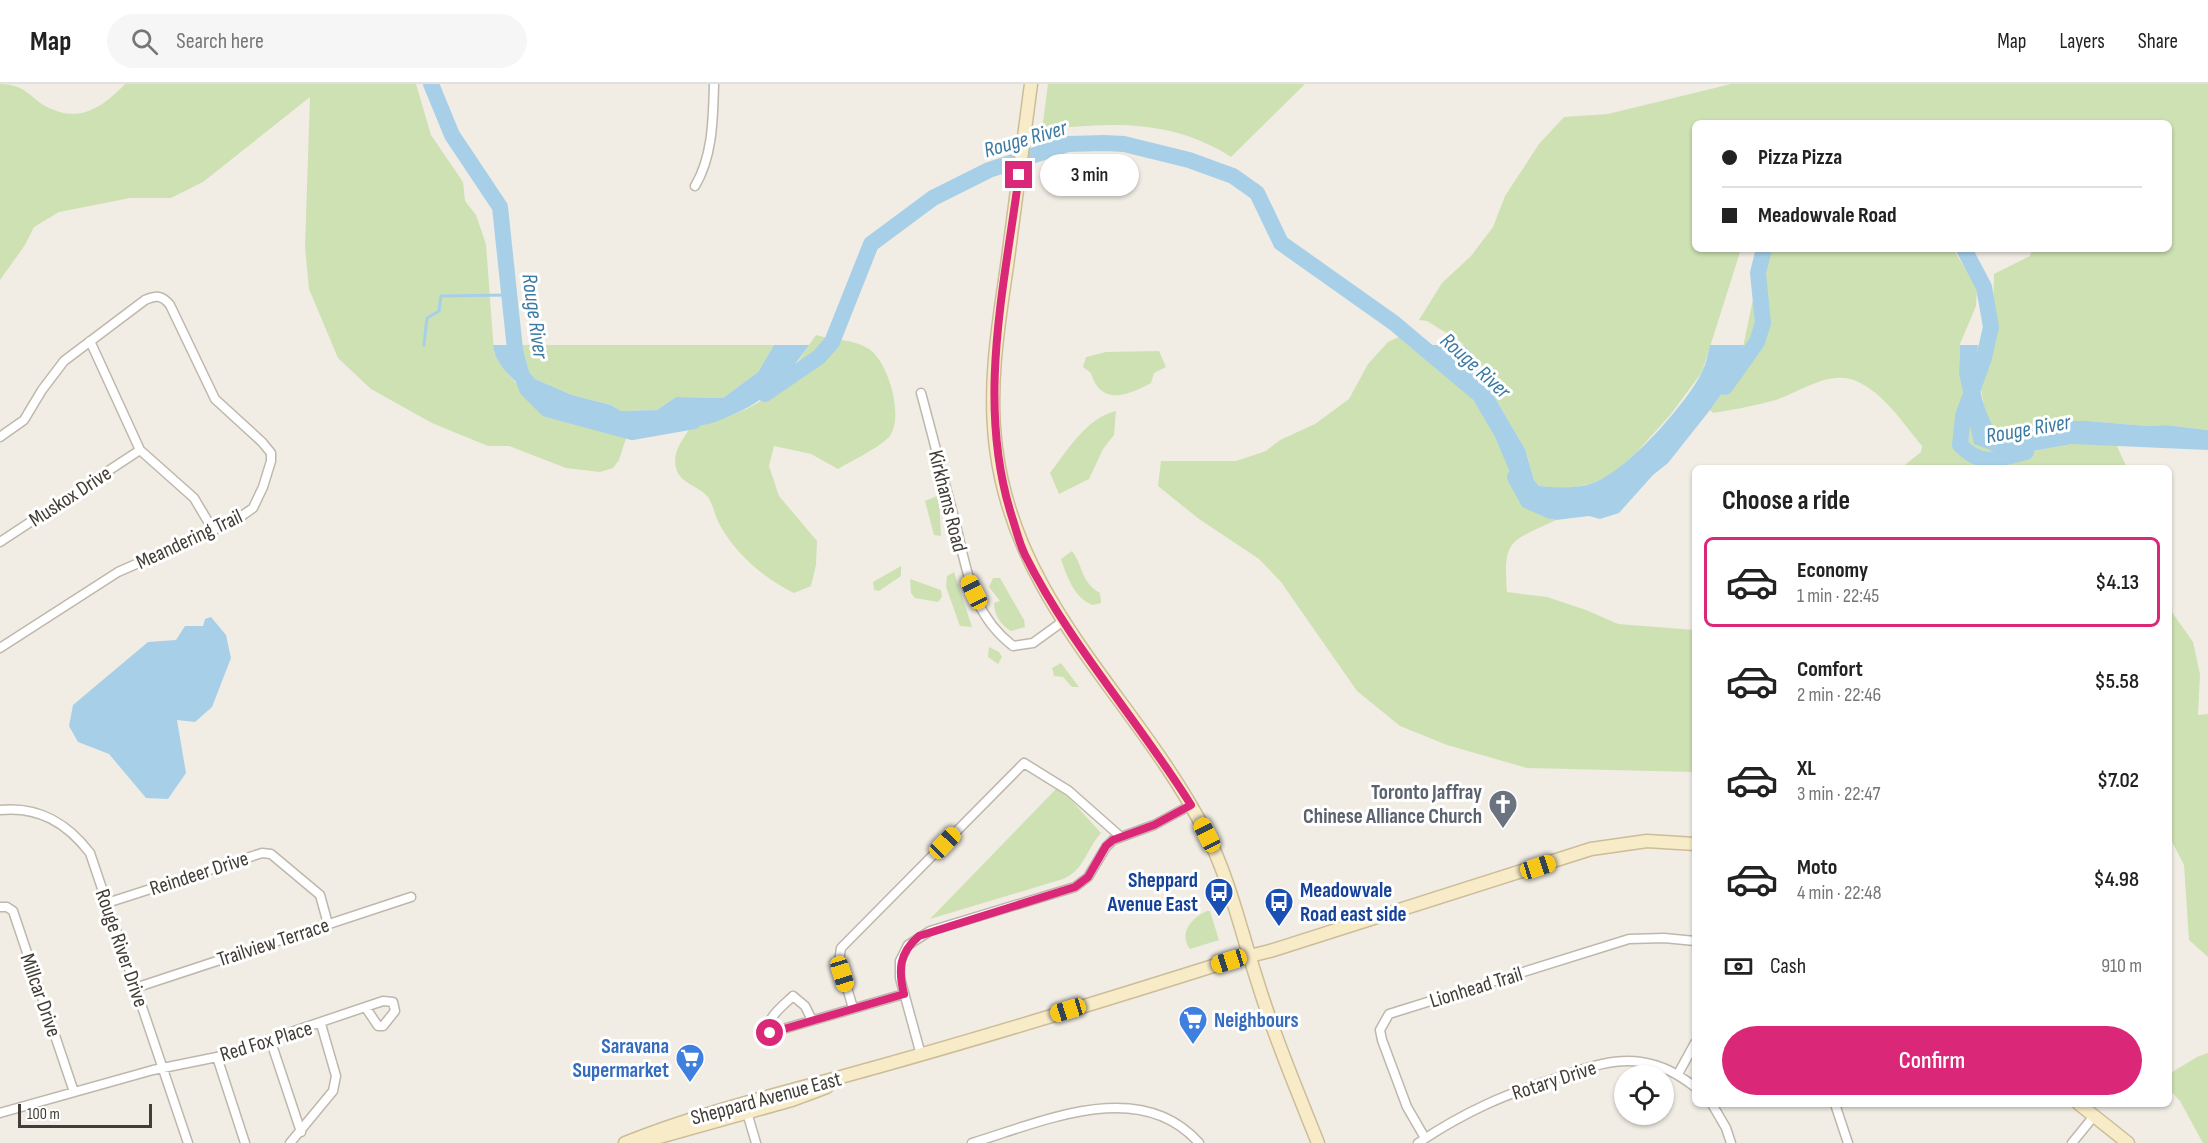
<!DOCTYPE html>
<meta charset="utf-8">
<style>
body{margin:0;font-family:"Sofia Sans Condensed",sans-serif;background:#f6f6f6;color:#222;height:100vh;display:flex;flex-direction:column;font-size:22px;white-space:nowrap}
*{box-sizing:border-box;margin:0}
p{font-size:20px;color:#767676}
.icon{flex:none;width:33px;height:33px;fill:none;stroke:currentColor;stroke-width:2;stroke-linecap:round;stroke-linejoin:round}
.map{position:relative;flex:1;overflow:hidden}
.drawer{position:absolute;left:1692px;top:381px;width:480px;height:642px;display:flex;flex-direction:column;background:#fff;border-radius:9px;box-shadow:0 2px 4px #0004}
.drawer>*{flex:none}
.hud{position:absolute;left:1692px;top:36px;width:480px;height:132px;border-radius:9px;box-shadow:0 2px 4px #0004;display:grid;align-content:center;height:132px;padding:0 30px;background:#fff}
.controls{position:absolute;left:1614px;top:981px;display:grid;gap:12px}
.controls a{display:grid;place-items:center;width:60px;height:60px;border-radius:50%;background:#fff;box-shadow:0 2px 4px #0004;font-size:30px}
.scale{position:absolute;left:18px;bottom:15px;width:134px;box-sizing:border-box;padding-left:6px;border:3px solid #423d36;border-top:0;font-size:16px;line-height:21px;white-space:nowrap;color:#423d36;-webkit-text-stroke:4px #fff;paint-order:stroke}
.end{position:absolute;width:27px;height:27px;margin:-14px;border:8px solid #db2777;background:#fff;box-shadow:0 0 0 3px #fff}
.from{border-radius:50%}
.bubble{position:absolute;height:42px;border-radius:21px;background:#fff;box-shadow:0 2px 4px #0004;font-size:20px;font-weight:600;line-height:42px;text-align:center}
.car{position:absolute;width:18px;height:36px;margin:-18px -9px;border-radius:8px;box-shadow:0 0 4px 2px #0007;background:linear-gradient(#f5c518 24%,#345 0 40%,#f5c518 0 76%,#345 0 86%,#f5c518 0)}
.hud b{display:flex;align-items:center;gap:21px;height:57px;font-size:22px}
.hud b+b{border-top:2px solid #e0e0e0}
.hud i{width:15px;height:15px;background:#222}
ul{padding:0;list-style:none}
li{display:flex;align-items:center;gap:18px;height:90px;margin:0 12px 9px;padding:0 18px;border:3px solid transparent;border-radius:9px}
li div{flex:1}
li b{display:block;font-size:22px}
li em{font-style:normal;font-weight:600}
li.selected{border-color:#db2777}
li>.icon{width:54px;height:54px;stroke-width:1.5}
h2{padding:0 30px;font-size:27px;line-height:72px}
.pay{display:flex;align-items:center;gap:15px;height:66px;padding:0 30px;font-size:22px}
.pay p{margin-inline-start:auto}
.primary-button{display:flex;gap:12px;margin-top:auto;padding:12px 30px}
.primary-button a{flex:1;height:69px;border-radius:36px;background:#db2777;color:#fff;font-size:24px;font-weight:600;line-height:69px;text-align:center}
header{display:flex;align-items:center;gap:36px;box-sizing:border-box;height:84px;padding:0 30px;background:#fff;border-bottom:2px solid #e0e0e0}
header strong{font-size:28px}
nav{display:flex;gap:33px;margin-inline-start:auto;font-size:21px}
.search{width:420px;height:54px;background:#f6f6f6;display:flex;align-items:center;gap:15px;box-sizing:border-box;padding:0 21px;border-radius:33px;color:#767676;font-size:22px}
.map>svg:first-child{display:block}
.green{fill:#cee1b2}
.water{fill:#a7d0e8}
.lines{fill:none;stroke-linecap:round;stroke-linejoin:round}
.stream{stroke:#a7d0e8;stroke-width:3}
.river{stroke:#a7d0e8;stroke-width:16}
.street-casing{stroke:#beb7ac;stroke-width:11}
.secondary-casing{stroke:#ccbd99;stroke-width:15}
.street{stroke:#fff;stroke-width:8}
.secondary{stroke:#f8ebc8;stroke-width:12}
.route{stroke:#db2777;stroke-width:8}
.labels{text-anchor:middle;stroke-width:6;stroke-linejoin:round;paint-order:stroke}
.street-label{font-size:21px;fill:#423d36;stroke:#fff}
.worship-label{font-size:21px;font-weight:bold;fill:#5b616d;stroke:#fff;text-anchor:end}
.transit-label{font-size:21px;font-weight:bold;fill:#164399;stroke:#fff;text-anchor:end}
.shop-label{font-size:21px;font-weight:bold;fill:#366cbe;stroke:#fff;text-anchor:start}
.water-label{font-size:22px;font-style:italic;fill:#3b7aa2;stroke:#fff}
</style>
<header>
<strong>Map</strong>
<div class="search"><svg class="icon" aria-label="search" viewBox="0 0 24 24"><circle cx="10" cy="10" r="6"/><path d="M15 15l6 6"/></svg>Search here</div>
<nav><a>Map</a><a>Layers</a><a>Share</a></nav>
</header>
<div class="map">
<svg width="2208" height="1059" viewBox="0 0 2208 1059">
<rect width="100%" height="100%" fill="#f1ede5"/>
<path class="green" d="M0,0C29,0 31,18 54,26C83,38 106,20 125,0H416L431,51L463,98L465,117L476,131L486,160L494,268C501,282 510,294 522,305C539,321 605,348 628,348L619,376L613,384L600,388L566,384L509,362H488L432,339L371,305L338,274L309,205L305,163L310,13L203,98L171,114H130L59,128L34,143L25,161L0,196Z
M1048,0H1305L1231,73C1173,35 1109,38 1042,46Z
M1731,0H2208V346L2166,341L2147,342L2088,337H2046L2006,352L1998,351L1986,331L1978,291V263L1993,225L1994,190L2030,172L2032,165H2169V39H1695V165H1741L1702,288L1671,330L1637,368L1612,390L1593,399L1566,405L1539,402L1534,396L1525,365L1491,307L1474,272L1461,258L1427,237L1419,236L1442,199L1471,172L1493,143L1505,112L1539,60L1564,33L1608,30Z
M1773,165H1953L1977,203L1976,222L1960,260L1959,289L2006,372L2072,360H2116L2127,384H1901L1921,368L1922,362C1903,339 1884,309 1856,297C1828,285 1798,310 1772,317C1753,322 1733,326 1713,329L1710,326L1738,287L1757,196Z
M816,251C833,256 854,255 869,265C888,277 905,334 889,353C879,364 851,377 838,385L811,370L774,362L769,382L779,412L817,457L816,481L811,502L794,509C765,495 737,471 721,443C715,434 714,422 708,413C698,401 680,400 676,384C672,367 683,356 691,342C720,337 759,324 780,301C794,286 804,267 816,251Z
M1399,253L1448,276L1453,281C1467,305 1482,329 1495,353C1513,388 1518,416 1556,436C1510,458 1503,454 1507,508L1547,513L1586,526L1618,540L1695,546V688L1527,684L1447,661L1400,642L1357,607L1281,498L1259,475L1199,435L1158,402L1161,377H1236L1266,367L1280,356L1315,340L1349,315L1368,280L1388,258Z
M522,261H774L758,288L723,314L676,313L657,326L621,327L611,321L572,311L535,295L529,288Z
M1159,267L1166,283L1154,289L1151,299C1127,312 1101,322 1091,289L1083,283L1086,273L1106,268Z
M1116,327L1114,351L1103,365L1089,395L1059,410L1050,389C1068,366 1086,334 1116,327Z
M939,411L941,452L934,451L925,417Z
M1072,467C1084,483 1080,497 1100,509L1101,519L1092,521C1074,513 1067,493 1061,475Z
M901,482V492L879,507L874,506L873,498Z
M954,488L972,543L960,542L946,503L947,492Z
M993,494H1000L1024,536L1025,543L1011,547C1001,542 994,530 994,519L1000,517L989,503Z
M910,495L941,506L942,513L938,518L915,514L911,509Z
M2169,524L2193,558L2200,590L2198,631L2208,630V873L2189,856L2184,781L2169,752Z
M989,563L999,568L1002,573L998,580L988,573Z
M1061,579L1079,603H1072L1063,593L1054,592L1052,584Z
M1056,705L1070,715L1101,749C1087,764 1084,787 1063,795L930,835Z
M1207,827H1210L1219,856L1190,865C1178,850 1192,833 1207,827Z
M2208,969V1059H2203L2180,1017L2169,1005V990L2197,973Z"/>
<path class="water" d="M493,261H522L529,288L535,295L572,311L611,321L621,327L657,326L676,313L723,314L758,288L774,261H809C778,305 766,318 715,338C697,345 679,340 660,341C647,342 633,349 620,348C584,345 496,301 493,261Z
M1416,261H1464L1474,272L1491,307L1525,365L1534,396L1539,402C1558,404 1575,405 1593,399C1627,387 1687,319 1702,288C1706,280 1708,270 1710,261H1744L1738,287L1710,326L1668,379L1653,391L1619,429L1600,435L1589,432L1556,436L1540,428L1515,400L1495,353L1453,281Z
M1960,261H1978C1974,292 1982,326 1998,351L2006,352L2046,337H2088L2147,342L2166,341L2208,346V366L2072,360L2006,372L1974,360L1959,289Z
M211,533L226,551L231,574L212,623L195,638L177,636L186,689L168,715L146,714L109,670L78,658L69,642L73,621L148,558L176,556L185,542H203L205,535Z"/>
<g class="lines">
<path class="stream" d="M424,261L427,234L439,227L441,212L508,211"/>
<path class="river" d="M431,0L452,51L500,123L516,275L527,305L547,325L632,348L694,337
M1964,165L1984,203L1991,243L1984,274L1963,332L1960,361C1982,384 1998,375 2026,368
M1725,303L1757,258L1763,239L1758,189L1764,165
M765,310L819,273L832,258L871,160L933,114L989,86L1068,60L1104,59L1124,60L1189,76L1233,92L1257,109L1281,159L1394,239L1476,308
M1515,393L1528,417L1551,427"/>
<g class="street-casing">
<path id="street" d="M695,102C713,72 713,34 714,0
M90,257L140,366L194,414L213,446
M921,309C932,349 942,390 953,430C967,481 968,527 1013,562L1033,559L1062,538
M0,353L24,336L42,306L64,277L145,216C156,211 162,211 170,221L215,315L262,358L271,369V377L263,403L253,424L236,436L118,488L0,564
M0,458L140,366
M0,726C39,722 67,739 90,769L188,1059
M107,819L262,769L271,770L320,811L328,840
M0,823H7L13,827L74,1008
M135,904L411,813
M853,924L839,877L841,864L1024,679L1069,707L1121,753
M812,936L805,922L793,912C784,921 764,935 769,949L904,910
M270,955L301,1048
M921,971L900,894V877L908,861L930,847L1075,803L1088,793L1106,763L1113,756L1154,741L1191,721
M217,973L245,1059
M1678,990L1695,959
M1712,1020L1726,1044L1731,1059
M1835,1020L1848,1059
M746,1025L756,1059
M0,1029L153,986L217,973L383,917L393,918L395,927L383,942H378L366,924
M1425,1054L1407,1023L1382,956L1380,946L1389,930L1629,855L1664,854L1695,857
M290,1059L333,1007L336,992L321,940
M972,1059C1042,1038 1140,992 1199,1059
M1418,1059C1466,1027 1505,1010 1560,993C1586,984 1613,974 1641,978C1662,981 1678,990 1695,1003
M2072,1059L2094,1032"/>
</g>
<g class="secondary-casing">
<path id="secondary" d="M1031,0C1023,61 1015,121 1007,182C998,243 988,302 996,364C1016,522 1136,614 1205,747C1229,793 1240,844 1256,893C1273,949 1296,1004 1318,1059
M2079,1020L2128,1059
M645,1057L792,1016L827,1003
M625,1059C707,1026 792,1007 877,983C995,950 1112,914 1229,877L1270,867L1591,765L1647,757L1695,760"/>
</g>
<use href="#street" class="street"/>
<use href="#secondary" class="secondary"/>
</g>
<g class="lines">
<path class="route" d="M770,949L904,910C898,886 899,869 919,852L1075,803L1088,793L1106,762L1113,756L1154,741L1191,721C1138,636 1070,561 1025,471C1019,459 1016,445 1012,433C976,320 1004,205 1019,91"/>
</g>
<defs>
<g id="church-pin" transform="scale(1.5)"><path d="M0 17L-7.5 6A9.5 9.5 0 1 1 7.5 6Z" fill="#6b7280" stroke="#fff"/><path d="M-1.2-6h2.4v3.5h3.3v2.4h-3.3V6h-2.4V-.1h-3.3v-2.4h3.3Z" fill="#fff"/></g>
<g id="bus-pin" transform="scale(1.5)"><path d="M0 17L-7.5 6A9.5 9.5 0 1 1 7.5 6Z" fill="#1a4fb4" stroke="#fff"/><path d="M-5-6H5V4H4V6H2V4H-2V6H-4V4H-5ZM-3.5-4V0h7V-4ZM-3.5 1.2v1.5H-2V1.2ZM2 1.2v1.5H3.5V1.2Z" fill="#fff"/></g>
<g id="supermarket-pin" transform="scale(1.5)"><path d="M0 17L-7.5 6A9.5 9.5 0 1 1 7.5 6Z" fill="#3f7fe0" stroke="#fff"/><path d="M-6-5.5h2.5l.6 2H6L4.5 2H-2.5L-4.4-4H-6ZM-1.5 3.2a1.3 1.3 0 1 0 .1 0ZM3 3.2a1.3 1.3 0 1 0 .1 0Z" fill="#fff"/></g>
</defs>
<g fill-rule="evenodd">
<use href="#church-pin" x="1503" y="720"/>
<use href="#bus-pin" x="1219" y="808"/>
<use href="#bus-pin" x="1279" y="818"/>
<use href="#supermarket-pin" x="1193" y="936"/>
<use href="#supermarket-pin" x="690" y="974"/>
</g>
<g class="labels">
<g class="street-label">
<text transform="translate(70 412) rotate(-33)" y="7">Muskox Drive</text>
<text transform="translate(948 417) rotate(76)" y="7">Kirkhams Road</text>
<text transform="translate(189 455) rotate(-25)" y="7">Meandering Trail</text>
<text transform="translate(199 789) rotate(-18)" y="7">Reindeer Drive</text>
<text transform="translate(273 858) rotate(-18)" y="7">Trailview Terrace</text>
<text transform="translate(122 864) rotate(71)" y="7">Rouge River Drive</text>
<text transform="translate(1476 903) rotate(-17)" y="7">Lionhead Trail</text>
<text transform="translate(41 911) rotate(71)" y="7">Millcar Drive</text>
<text transform="translate(266 957) rotate(-17)" y="7">Red Fox Place</text>
<text transform="translate(1554 996) rotate(-18)" y="7">Rotary Drive</text>
<text transform="translate(766 1014) rotate(-15)" y="7">Sheppard Avenue East</text>
</g>
<g class="worship-label">
<text x="1482" y="715">Toronto Jaffray<tspan x="1482" dy="24">Chinese Alliance Church</tspan></text>
</g>
<g class="transit-label">
<text x="1198" y="803">Sheppard<tspan x="1198" dy="24">Avenue East</tspan></text>
<text x="1300" y="813" text-anchor="start">Meadowvale<tspan x="1300" dy="24">Road east side</tspan></text>
</g>
<g class="shop-label">
<text x="1214" y="943">Neighbours</text>
<text x="669" y="969" text-anchor="end">Saravana<tspan x="669" dy="24">Supermarket</tspan></text>
</g>
<g class="water-label">
<text transform="translate(1025 54) rotate(-16)" y="8">Rouge River</text>
<text transform="translate(536 232) rotate(82)" y="8">Rouge River</text>
<text transform="translate(1476 281) rotate(42)" y="8">Rouge River</text>
<text transform="translate(2028 344) rotate(-10)" y="8">Rouge River</text>
</g>
</g>
</svg>
<div class="controls">
<a><svg class="icon" aria-label="locate" viewBox="0 0 24 24"><circle cx="12" cy="12" r="6"/><path d="M12 2v4M12 18v4M2 12h4M18 12h4"/></svg></a>
</div>
<div class="scale">100 m</div>
<i class="end from" style="left:770px;top:949px"></i>
<i class="end" style="left:1019px;top:91px"></i>
<div class="bubble" style="left:1040px;top:70px;width:99px">3 min</div>
<i class="car" style="left:974px;top:508px;rotate:334deg"></i>
<i class="car" style="left:1207px;top:751px;rotate:333deg"></i>
<i class="car" style="left:945px;top:759px;rotate:44deg"></i>
<i class="car" style="left:1538px;top:783px;rotate:72deg"></i>
<i class="car" style="left:1229px;top:877px;rotate:253deg"></i>
<i class="car" style="left:842px;top:890px;rotate:163deg"></i>
<i class="car" style="left:1068px;top:926px;rotate:253deg"></i>
<div class="hud">
<b><i class="from"></i>Pizza Pizza</b>
<b><i></i>Meadowvale Road</b>
</div>
<section class="drawer">
<h2>Choose a ride</h2>
<ul>
<li class="selected"><svg class="icon" aria-label="car" viewBox="0 0 24 24"><path d="M5 17H2v-5l4-1 3-4h7l3 4 3 1v5h-3M9 17h6M6 11h13"/><circle cx="7" cy="17" r="2"/><circle cx="17" cy="17" r="2"/></svg><div><b>Economy</b><p>1 min · 22:45</p></div><em>$4.13</em></li>
<li><svg class="icon" aria-label="car" viewBox="0 0 24 24"><path d="M5 17H2v-5l4-1 3-4h7l3 4 3 1v5h-3M9 17h6M6 11h13"/><circle cx="7" cy="17" r="2"/><circle cx="17" cy="17" r="2"/></svg><div><b>Comfort</b><p>2 min · 22:46</p></div><em>$5.58</em></li>
<li><svg class="icon" aria-label="car" viewBox="0 0 24 24"><path d="M5 17H2v-5l4-1 3-4h7l3 4 3 1v5h-3M9 17h6M6 11h13"/><circle cx="7" cy="17" r="2"/><circle cx="17" cy="17" r="2"/></svg><div><b>XL</b><p>3 min · 22:47</p></div><em>$7.02</em></li>
<li><svg class="icon" aria-label="car" viewBox="0 0 24 24"><path d="M5 17H2v-5l4-1 3-4h7l3 4 3 1v5h-3M9 17h6M6 11h13"/><circle cx="7" cy="17" r="2"/><circle cx="17" cy="17" r="2"/></svg><div><b>Moto</b><p>4 min · 22:48</p></div><em>$4.98</em></li>
</ul>
<div class="pay"><svg class="icon" aria-label="cash" viewBox="0 0 24 24"><path d="M3 7h18v10H3z"/><circle cx="12" cy="12" r="2"/></svg>Cash<p>910 m</p></div>
<div class="primary-button"><a>Confirm</a></div>
</section>
</div>
